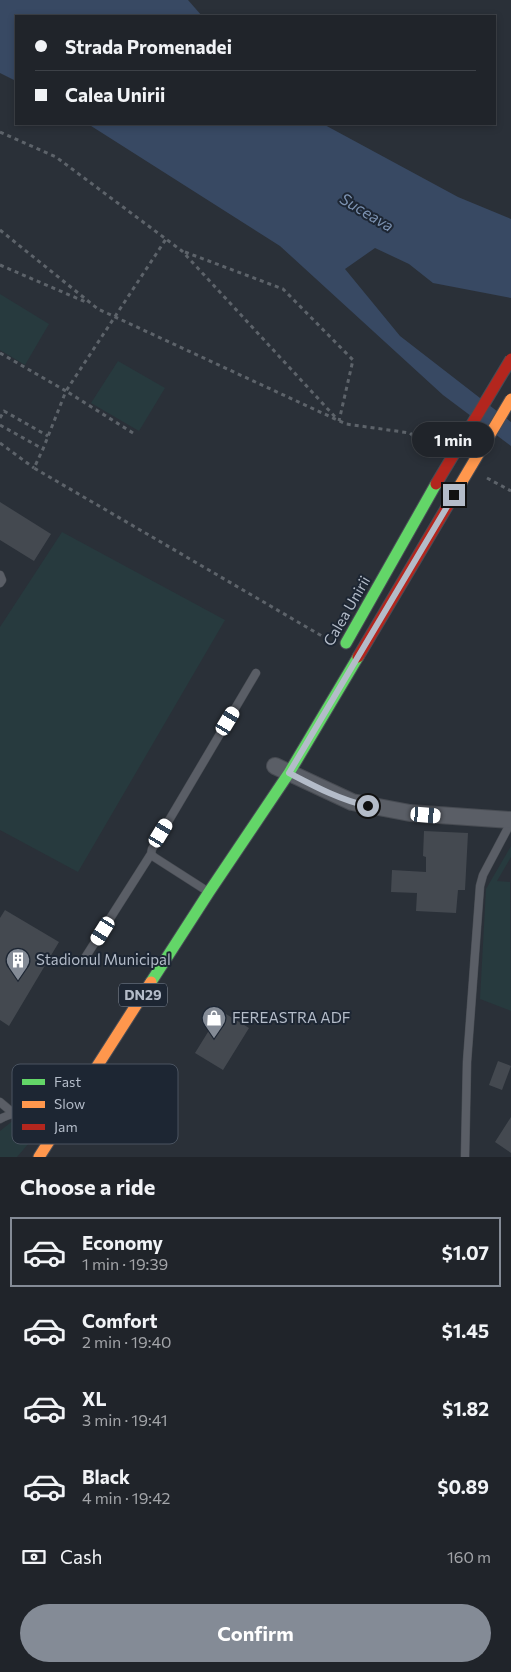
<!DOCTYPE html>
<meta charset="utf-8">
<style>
body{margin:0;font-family:Commissioner,sans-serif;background:#282c32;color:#f1f3f6;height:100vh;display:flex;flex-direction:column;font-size:19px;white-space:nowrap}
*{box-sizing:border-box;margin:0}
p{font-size:16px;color:#a2a4a8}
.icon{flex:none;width:28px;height:28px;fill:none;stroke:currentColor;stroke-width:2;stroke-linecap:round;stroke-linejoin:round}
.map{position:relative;height:1157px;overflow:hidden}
.sheet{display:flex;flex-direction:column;background:#20242a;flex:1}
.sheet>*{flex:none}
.guide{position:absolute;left:15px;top:15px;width:481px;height:110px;border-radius:0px;box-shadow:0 2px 8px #0003,0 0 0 1px #3d4147;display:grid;align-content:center;height:110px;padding:0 20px;background:#20242a}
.end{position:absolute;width:22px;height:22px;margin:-11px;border:6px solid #b4bcc9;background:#111;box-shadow:0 0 0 2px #111}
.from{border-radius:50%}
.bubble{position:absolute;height:35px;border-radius:18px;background:#20242a;box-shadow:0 2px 8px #0003,0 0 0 1px #3d4147;font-size:16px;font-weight:700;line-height:35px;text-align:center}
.car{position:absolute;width:15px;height:30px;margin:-15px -8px;border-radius:6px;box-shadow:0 0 4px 1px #0007;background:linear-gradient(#fff 24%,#345 0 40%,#fff 0 76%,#345 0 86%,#fff 0)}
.guide b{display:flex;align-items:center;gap:18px;height:48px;font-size:19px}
.guide b+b{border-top:1px solid #3d4147}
.guide i{width:12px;height:12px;background:#f1f3f6}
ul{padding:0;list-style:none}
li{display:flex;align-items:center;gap:15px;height:70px;margin:0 10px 8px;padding:0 10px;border:2px solid transparent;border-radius:0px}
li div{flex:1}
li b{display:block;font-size:19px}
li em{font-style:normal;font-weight:700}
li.on{border-color:#848b96}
li>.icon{width:45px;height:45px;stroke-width:1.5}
h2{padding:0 20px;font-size:22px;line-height:60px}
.pay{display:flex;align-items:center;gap:12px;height:55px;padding:0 20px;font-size:19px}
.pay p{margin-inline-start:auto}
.button{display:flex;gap:10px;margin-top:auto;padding:10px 20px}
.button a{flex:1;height:58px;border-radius:30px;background:#848b96;color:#fff;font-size:20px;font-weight:700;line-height:58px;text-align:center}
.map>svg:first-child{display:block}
.green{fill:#273a3e}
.water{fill:#384963}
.building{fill:#444950}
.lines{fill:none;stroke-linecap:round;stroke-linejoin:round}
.lane-casing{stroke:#484c53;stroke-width:9}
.street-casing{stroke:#484c53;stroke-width:18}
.fast-casing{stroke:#484c55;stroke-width:13}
.slow-casing{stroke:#484c55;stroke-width:13}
.jam-casing{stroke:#484c55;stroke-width:13}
.path{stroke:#5d636a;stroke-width:3;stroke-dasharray:4 4;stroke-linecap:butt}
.lane{stroke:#5a5e66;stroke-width:8}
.street{stroke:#5a5e66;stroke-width:16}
.fast{stroke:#63d668;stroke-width:11}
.slow{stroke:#ff974d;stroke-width:11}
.jam{stroke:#b3261e;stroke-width:11}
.slow-bridge-casing{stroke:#484c55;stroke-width:13;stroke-linecap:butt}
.jam-bridge-casing{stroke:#484c55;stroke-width:13;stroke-linecap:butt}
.slow-bridge{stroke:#ff974d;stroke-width:11}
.jam-bridge{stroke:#b3261e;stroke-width:11}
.route{stroke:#b4bcc9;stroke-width:6}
.labels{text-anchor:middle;stroke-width:4;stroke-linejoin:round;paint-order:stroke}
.shield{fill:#1d2633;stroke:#878f9c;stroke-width:1}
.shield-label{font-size:14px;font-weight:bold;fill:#b4bcc9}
.street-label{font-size:15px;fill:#b4bcc9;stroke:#1d2633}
.poi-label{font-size:15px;fill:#b4bcc9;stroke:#1d2633;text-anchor:start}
.water-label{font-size:16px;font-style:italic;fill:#7c92b1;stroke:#1d2633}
.key{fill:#1d2633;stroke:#4a5360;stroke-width:1}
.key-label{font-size:14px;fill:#b4bcc9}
</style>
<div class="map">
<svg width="511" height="1157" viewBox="0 0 511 1157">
<rect width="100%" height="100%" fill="#2a3038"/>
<path class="green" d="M0,294L49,324L25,365L0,350Z
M118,361L165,388L139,431L91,403Z
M62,532L225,620L78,872L0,830V627Z
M511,846V857L497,881L510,882L511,1011L480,999L486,889Z
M15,1119C26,1119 35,1123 35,1136L17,1157H0V1131Z"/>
<path class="water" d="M0,0H188L202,16H16V81L0,73Z
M88,124H323L458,197L511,219V298L433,283L409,264L375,248L345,269L400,336L511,422V446L443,395L280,246Z"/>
<path class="building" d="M0,502L51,534L34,561L0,540Z
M424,831L468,833L465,890H458L456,913L416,911L417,893L391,892L392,870L426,872V857L423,856Z
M5,910L59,942L9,1026L0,1020V918Z
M221,1011L249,1028L223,1070L195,1053Z
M498,1061L511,1066L502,1090L489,1085Z
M511,1117V1153L495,1142Z"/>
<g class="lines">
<g class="lane-casing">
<path id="lane" d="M0,575L2,580L0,583
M207,891L154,857L151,854L152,849L256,673
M83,961L151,854
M0,1102L13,1113
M0,1119C15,1111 20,1114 36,1115C44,1116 52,1114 60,1111
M465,1157L467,1062L480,886L483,875L511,822"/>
</g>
<g class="street-casing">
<path id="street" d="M275,766L352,802L410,813L511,820"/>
</g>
<g class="fast-casing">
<path id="fast" d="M346,643L436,484
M151,982L209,892L289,773L358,657"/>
</g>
<g class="slow-casing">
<path id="slow" d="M39,1157L151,982"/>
</g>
<g class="jam-casing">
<path id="jam" d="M358,657L454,495"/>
</g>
<path class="path" d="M0,132L56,157L182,251L337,419
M0,230L98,309L346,424L410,433L421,443L433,449
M185,252L283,289L353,360L339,421
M0,265L88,303
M0,353L66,391L43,449L34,468L327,639
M0,418L4,411L48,436
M0,425L43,449
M133,433L66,391L166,239
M0,443L34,468
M487,478L511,491"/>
<use href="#lane" class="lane"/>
<use href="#street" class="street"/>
<use href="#fast" class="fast"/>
<use href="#slow" class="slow"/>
<use href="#jam" class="jam"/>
<g class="slow-bridge-casing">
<path id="slow-bridge" d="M454,495L511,399"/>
</g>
<g class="jam-bridge-casing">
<path id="jam-bridge" d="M436,484L511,359"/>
</g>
<use href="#slow-bridge" class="slow-bridge"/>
<use href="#jam-bridge" class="jam-bridge"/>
</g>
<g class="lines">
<path class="route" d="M368,806C340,800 314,786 289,773L454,495"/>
</g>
<defs>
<g id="building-pin" transform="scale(1.25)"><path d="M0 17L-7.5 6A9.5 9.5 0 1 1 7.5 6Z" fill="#848b96" stroke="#1d2633"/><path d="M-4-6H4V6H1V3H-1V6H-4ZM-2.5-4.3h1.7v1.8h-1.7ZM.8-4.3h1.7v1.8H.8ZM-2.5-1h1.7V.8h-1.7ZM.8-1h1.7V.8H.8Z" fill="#fff"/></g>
<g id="shop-pin" transform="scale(1.25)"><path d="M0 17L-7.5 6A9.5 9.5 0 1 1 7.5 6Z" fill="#848b96" stroke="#1d2633"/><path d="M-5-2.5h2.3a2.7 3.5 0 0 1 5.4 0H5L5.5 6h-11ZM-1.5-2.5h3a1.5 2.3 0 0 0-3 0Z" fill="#fff"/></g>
</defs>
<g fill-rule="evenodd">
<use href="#building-pin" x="18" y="960"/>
<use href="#shop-pin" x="214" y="1018"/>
</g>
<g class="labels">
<rect class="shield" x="119" y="983.5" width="48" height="23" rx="4"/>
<g class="shield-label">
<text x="143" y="1000">DN29</text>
</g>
<g class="street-label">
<text transform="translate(347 611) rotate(-60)" y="5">Calea Unirii</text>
</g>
<g class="poi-label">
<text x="36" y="965">Stadionul Municipal</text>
<text x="232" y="1023">FEREASTRA ADF</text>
</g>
<g class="water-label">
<text transform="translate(367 212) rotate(31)" y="6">Suceava</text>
</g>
</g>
<rect x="12" y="1064" width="166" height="80" rx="8" class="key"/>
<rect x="22" y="1079" width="23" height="6" fill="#63d668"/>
<rect x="22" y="1101" width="23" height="7" fill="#ff974d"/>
<rect x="22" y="1124" width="23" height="6" fill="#b3261e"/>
<g class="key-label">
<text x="54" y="1087">Fast</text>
<text x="54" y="1109">Slow</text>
<text x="54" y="1132">Jam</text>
</g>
</svg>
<i class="end from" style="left:368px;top:806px"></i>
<i class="end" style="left:454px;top:495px"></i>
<div class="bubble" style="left:412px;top:422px;width:82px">1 min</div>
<i class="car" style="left:228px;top:721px;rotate:31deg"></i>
<i class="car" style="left:426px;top:815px;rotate:95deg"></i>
<i class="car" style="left:161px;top:833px;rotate:31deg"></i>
<i class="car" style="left:103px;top:931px;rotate:212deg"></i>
<div class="guide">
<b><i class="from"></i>Strada Promenadei</b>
<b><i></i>Calea Unirii</b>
</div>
</div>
<section class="sheet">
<h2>Choose a ride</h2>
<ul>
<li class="on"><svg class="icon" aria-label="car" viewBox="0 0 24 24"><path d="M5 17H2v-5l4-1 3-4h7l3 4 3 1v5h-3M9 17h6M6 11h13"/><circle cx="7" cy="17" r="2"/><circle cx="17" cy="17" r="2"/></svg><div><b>Economy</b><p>1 min · 19:39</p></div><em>$1.07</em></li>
<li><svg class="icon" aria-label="car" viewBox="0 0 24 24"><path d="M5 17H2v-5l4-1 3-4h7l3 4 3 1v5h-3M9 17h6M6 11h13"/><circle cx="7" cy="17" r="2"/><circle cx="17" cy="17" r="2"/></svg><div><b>Comfort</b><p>2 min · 19:40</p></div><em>$1.45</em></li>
<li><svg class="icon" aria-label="car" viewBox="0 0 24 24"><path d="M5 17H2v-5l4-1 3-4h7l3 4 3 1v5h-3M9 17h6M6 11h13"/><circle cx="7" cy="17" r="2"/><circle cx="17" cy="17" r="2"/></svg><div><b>XL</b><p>3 min · 19:41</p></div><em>$1.82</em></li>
<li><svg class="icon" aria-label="car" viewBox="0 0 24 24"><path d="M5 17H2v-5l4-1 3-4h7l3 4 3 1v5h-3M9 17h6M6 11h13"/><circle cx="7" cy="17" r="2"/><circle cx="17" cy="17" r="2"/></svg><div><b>Black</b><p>4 min · 19:42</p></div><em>$0.89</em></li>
</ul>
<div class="pay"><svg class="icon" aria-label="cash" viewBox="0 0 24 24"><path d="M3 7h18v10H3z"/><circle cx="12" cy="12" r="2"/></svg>Cash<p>160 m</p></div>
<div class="button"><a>Confirm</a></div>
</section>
